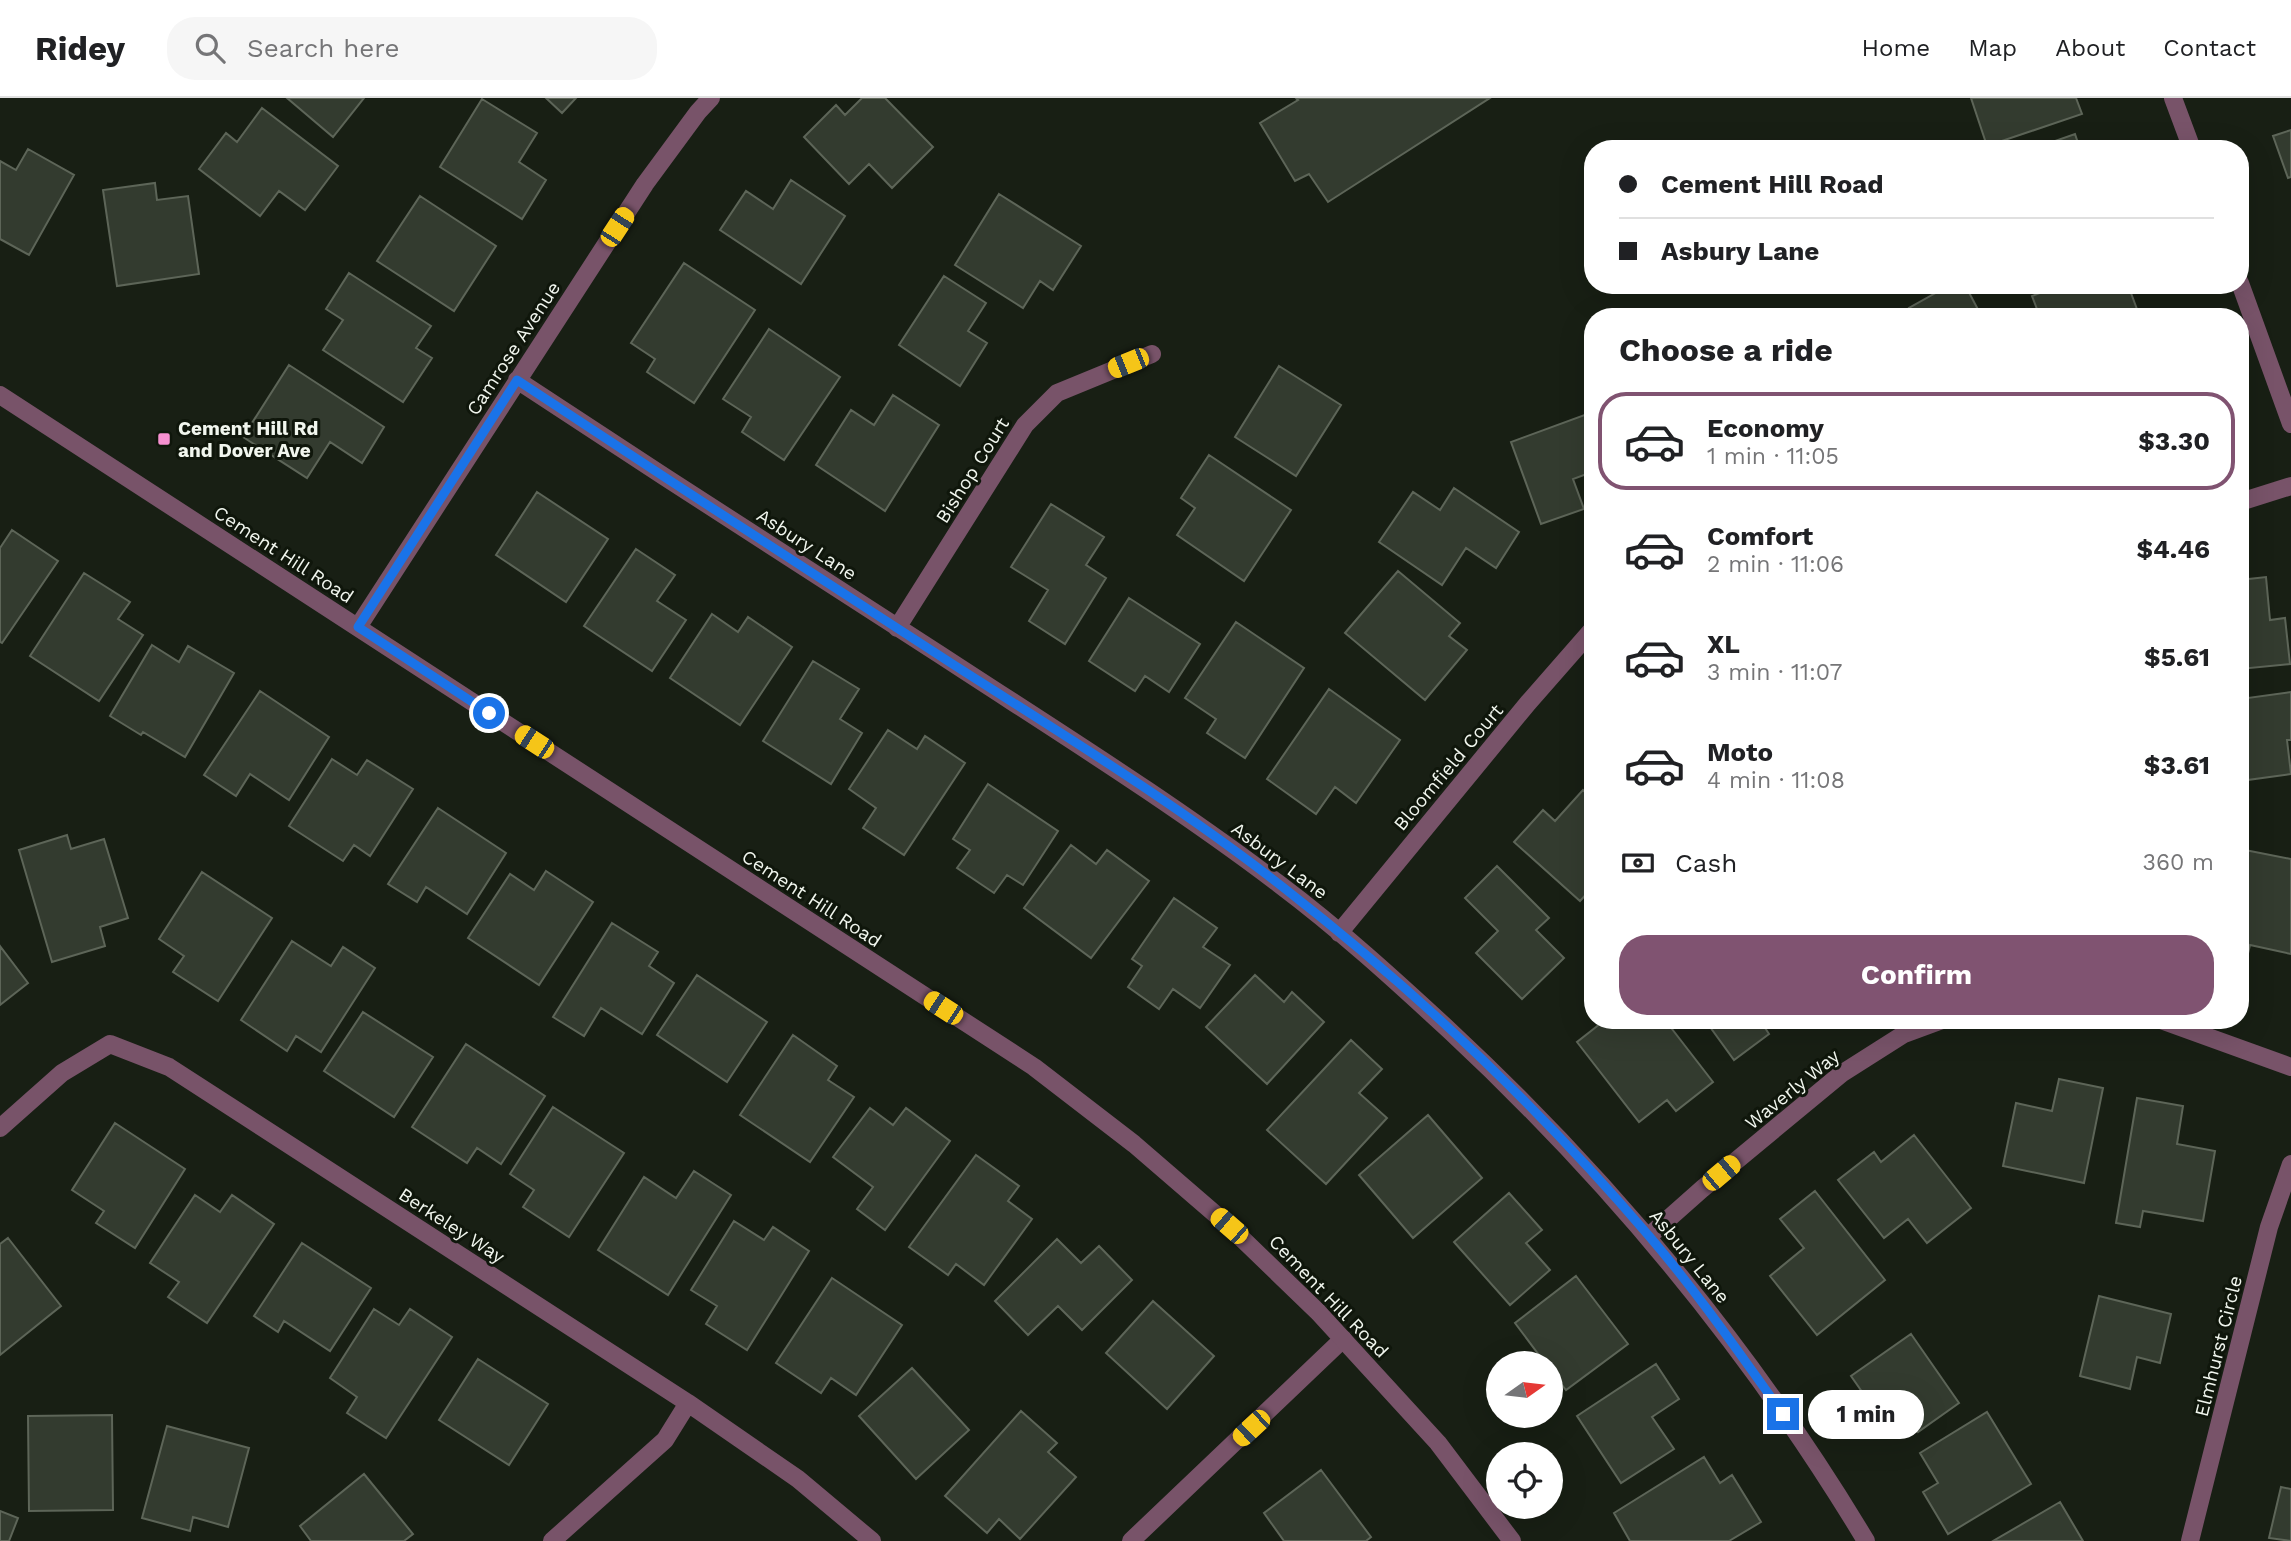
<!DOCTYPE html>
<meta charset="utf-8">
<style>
body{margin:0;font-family:"Work Sans",sans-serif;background:#f6f6f6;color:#202124;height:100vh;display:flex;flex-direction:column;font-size:26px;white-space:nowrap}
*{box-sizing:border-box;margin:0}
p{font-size:23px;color:#757577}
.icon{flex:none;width:38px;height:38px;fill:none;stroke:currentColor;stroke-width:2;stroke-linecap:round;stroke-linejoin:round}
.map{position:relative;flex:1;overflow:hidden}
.drawer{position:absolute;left:1584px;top:210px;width:665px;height:721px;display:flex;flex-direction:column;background:#fff;border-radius:28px;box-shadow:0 7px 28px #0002}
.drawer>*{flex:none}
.hud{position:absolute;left:1584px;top:42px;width:665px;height:154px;border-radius:28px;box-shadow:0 7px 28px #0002;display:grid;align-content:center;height:154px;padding:0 35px;background:#fff}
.needle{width:46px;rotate:76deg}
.buttons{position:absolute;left:1486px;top:1253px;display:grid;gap:14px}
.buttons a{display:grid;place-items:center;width:77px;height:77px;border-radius:50%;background:#fff;box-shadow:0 7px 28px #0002;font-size:35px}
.end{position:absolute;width:32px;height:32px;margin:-16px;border:9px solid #1a73e8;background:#fff;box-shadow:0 0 0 4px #fff}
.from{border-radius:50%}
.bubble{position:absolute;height:49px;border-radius:24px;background:#fff;box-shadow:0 7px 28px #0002;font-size:23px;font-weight:700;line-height:49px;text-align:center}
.car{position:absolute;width:21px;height:42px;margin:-21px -10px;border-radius:9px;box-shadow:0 0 5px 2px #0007;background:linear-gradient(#f5c518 24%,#345 0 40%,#f5c518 0 76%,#345 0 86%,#f5c518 0)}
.hud b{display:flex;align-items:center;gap:24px;height:66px;font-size:26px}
.hud b+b{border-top:2px solid #e0e0e0}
.hud i{width:18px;height:18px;background:#202124}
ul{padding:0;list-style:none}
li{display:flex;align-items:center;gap:21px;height:98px;margin:0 14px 10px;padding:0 21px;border:4px solid transparent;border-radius:28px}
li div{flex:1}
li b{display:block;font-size:26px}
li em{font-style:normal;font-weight:700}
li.selected{border-color:#805371}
li>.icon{width:63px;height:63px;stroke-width:1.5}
h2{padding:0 35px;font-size:32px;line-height:84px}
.pay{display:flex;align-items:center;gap:18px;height:77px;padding:0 35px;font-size:26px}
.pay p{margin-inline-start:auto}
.primary-button{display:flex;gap:14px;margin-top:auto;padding:14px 35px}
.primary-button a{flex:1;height:80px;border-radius:28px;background:#805371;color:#fff;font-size:28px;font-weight:700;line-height:80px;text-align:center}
header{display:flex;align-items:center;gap:42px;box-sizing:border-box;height:98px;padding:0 35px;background:#fff;border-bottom:2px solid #e0e0e0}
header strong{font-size:33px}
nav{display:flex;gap:38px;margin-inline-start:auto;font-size:24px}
.search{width:490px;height:63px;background:#f6f6f6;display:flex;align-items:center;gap:18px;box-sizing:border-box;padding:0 24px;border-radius:28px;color:#757577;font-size:26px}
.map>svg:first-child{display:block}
.building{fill:#333b2f;stroke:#5d6558;stroke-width:2}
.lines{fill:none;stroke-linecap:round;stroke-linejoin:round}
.minor{stroke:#785369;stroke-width:18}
.tertiary{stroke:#785369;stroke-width:18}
.route{stroke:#1a73e8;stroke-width:9}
.poi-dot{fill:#f690d0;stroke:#0f160b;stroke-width:2.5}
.labels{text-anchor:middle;stroke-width:6;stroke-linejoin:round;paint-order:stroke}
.street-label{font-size:19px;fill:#f1f6ee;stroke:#0f160b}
.poi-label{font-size:19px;font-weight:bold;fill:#f1f6ee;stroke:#0f160b;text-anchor:start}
</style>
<header>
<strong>Ridey</strong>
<div class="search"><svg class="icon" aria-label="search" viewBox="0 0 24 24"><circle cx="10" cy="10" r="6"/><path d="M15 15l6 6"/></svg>Search here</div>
<nav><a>Home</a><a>Map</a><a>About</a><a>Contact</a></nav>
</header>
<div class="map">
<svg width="2291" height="1443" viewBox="0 0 2291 1443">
<rect width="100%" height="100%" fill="#181f14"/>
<path class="building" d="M287,0H364L333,39Z
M546,0H576L562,15Z
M862,0H885L933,49L892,90L869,66L849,86L804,39L836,7L845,17Z
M1296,0H1490L1328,104L1309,76L1295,83L1260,25L1298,2Z
M1971,0H2076L2082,16L1987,48Z
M482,1L537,35L519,64L546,82L522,121L440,69Z
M262,10L338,68L305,112L279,93L260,118L199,71L226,35L237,44Z
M2291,32V79L2288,80L2273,38Z
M2075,36L2080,51H2032Z
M28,51L74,77L29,157L0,141V63L16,72Z
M791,82L845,118L801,186L720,132L746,93L773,111Z
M155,85L157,102L188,98L199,176L117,188L103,92Z
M999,96L1081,148L1053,192L1040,183L1023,210L955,167Z
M420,98L496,148L454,213L377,163Z
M684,165L755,212L694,305L647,274L655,261L631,245Z
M349,175L431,228L416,250L432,260L403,304L323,252L343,222L326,211Z
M944,178L986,205L968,233L987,245L960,288L899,247Z
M1950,187H1965L1982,219H1914L1909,210Z
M2060,187H2128L2138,214L2127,219H2040L2032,198Z
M769,231L840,279L784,362L742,334L751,319L723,301Z
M289,267L384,329L362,365L330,344L307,380L243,339Z
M1279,268L1341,307L1296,378L1235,339Z
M893,297L939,327L885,413L816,367L851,312L874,327Z
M1590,315L1592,321V374L1573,381L1584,411L1541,426L1511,344Z
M1209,357L1291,412L1244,483L1177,437L1195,410L1181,400Z
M1454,390L1519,434L1496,470L1466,450L1442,487L1379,444L1413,394L1440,412Z
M537,394L608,441L566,504L496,457Z
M1051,406L1104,439L1086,467L1106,480L1065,546L1029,523L1048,492L1011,469Z
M12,432L58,463L2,545L0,544V450Z
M636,451L675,477L657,503L686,522L652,573L584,528Z
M1398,473L1460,525L1449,538L1467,552L1425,602L1345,535Z
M84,475L130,504L118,521L143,537L99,603L30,558Z
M2266,479L2270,522L2285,520L2290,566L2240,571V482Z
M1129,500L1200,546L1169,594L1145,578L1135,593L1089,563Z
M712,516L738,534L748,519L792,549L740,627L670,580Z
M1236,524L1304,570L1245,660L1207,635L1216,621L1185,600Z
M152,547L179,564L188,548L234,575L185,659L143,634L141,637L110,618Z
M813,563L859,591L840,621L862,635L831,686L763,643Z
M1329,591L1400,642L1356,705L1335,689L1316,716L1267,681Z
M260,593L329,639L289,702L250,676L236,698L204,677Z
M2291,594V642H2287L2291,676L2240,683V601Z
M888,632L917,651L925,638L965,665L904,757L863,730L876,710L849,691Z
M332,661L357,677L367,662L413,691L370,758L354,747L343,763L289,728Z
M988,686L1058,733L1023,787L1007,777L994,795L957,770L970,752L953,741Z
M1583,692L1592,701V790L1580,803L1514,744L1543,712L1555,723Z
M438,710L506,755L467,816L426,789L417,804L388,786Z
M67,737L71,751L104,741L128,820L100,829L105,848L52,864L19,752Z
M1071,747L1096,766L1107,752L1149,783L1091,860L1024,810Z
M2240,751L2291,761V856L2250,847L2247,860L2240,859Z
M1497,768L1549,820L1536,832L1564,860L1522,901L1476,855L1498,833L1465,800Z
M546,773L593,804L539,887L468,840L510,776L534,792Z
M202,774L272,820L218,903L173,874L184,858L159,841Z
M1174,800L1217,830L1203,849L1230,867L1200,910L1173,891L1159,911L1128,889L1142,868L1132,861Z
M612,825L658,854L649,868L674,885L642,936L601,910L584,938L553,919Z
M292,843L331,868L343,849L375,870L321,954L296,938L287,953L241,922Z
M0,848L28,885L0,907Z
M697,877L767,924L727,984L657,937Z
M1255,877L1284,904L1292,894L1324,924L1267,986L1206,929Z
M363,914L433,959L394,1019L324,973Z
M1605,922H1665L1713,984L1676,1013L1667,1002L1639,1024L1577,944Z
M1705,922H1760L1769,936L1734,962Z
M793,937L837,968L828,982L854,999L810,1064L740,1017Z
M1351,942L1382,971L1359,995L1387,1020L1326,1086L1267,1032Z
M466,946L545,998L501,1066L477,1050L467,1065L412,1029Z
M2059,981L2103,990L2084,1085L2003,1068L2016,1005L2052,1013Z
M2137,1000L2183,1008L2177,1046L2215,1053L2203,1123L2143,1113L2140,1129L2116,1125Z
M553,1009L624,1055L569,1139L523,1109L534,1092L510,1076Z
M870,1010L893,1027L906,1010L950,1043L885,1132L857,1111L873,1089L833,1059Z
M1428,1017L1482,1080L1413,1140L1359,1077Z
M115,1025L185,1071L135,1150L96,1125L104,1113L72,1092Z
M1914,1037L1971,1110L1927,1145L1908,1121L1884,1140L1838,1082L1874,1054L1881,1064Z
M976,1057L1019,1088L1008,1103L1032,1121L984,1187L956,1166L948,1177L909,1149Z
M694,1073L731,1097L668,1197L598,1152L644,1079L676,1100Z
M1815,1093L1885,1182L1817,1237L1770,1178L1804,1150L1780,1121Z
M1509,1095L1542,1132L1526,1145L1550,1172L1510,1207L1454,1144Z
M195,1097L220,1114L232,1097L274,1126L207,1225L168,1199L179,1184L150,1165Z
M734,1123L764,1142L773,1129L809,1153L747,1252L706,1226L717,1208L691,1192Z
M8,1140L61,1208L0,1257V1146Z
M1057,1141L1081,1165L1099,1148L1132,1182L1082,1232L1058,1208L1028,1237L995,1203Z
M302,1145L371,1190L330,1253L284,1223L278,1234L254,1218Z
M1576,1178L1628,1246L1566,1292L1550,1272V1265H1545L1515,1225Z
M832,1180L902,1227L856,1297L831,1280L821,1295L776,1265Z
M2099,1198L2171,1216L2160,1265L2137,1259L2130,1291L2080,1278Z
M1153,1203L1214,1258L1167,1311L1106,1255Z
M374,1211L399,1227L410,1211L452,1239L386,1340L347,1315L357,1299L330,1280Z
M1911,1236L1959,1305L1918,1334L1904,1315L1886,1328L1851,1278Z
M478,1261L548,1306L509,1367L439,1322Z
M1656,1266L1679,1301L1652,1319L1674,1351L1621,1385L1577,1318Z
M912,1270L969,1332L916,1381L859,1318Z
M1021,1313L1057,1345L1048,1354L1076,1379L1020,1441L999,1421L987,1435L945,1398Z
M1987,1314L2031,1386L1948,1436L1923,1394L1938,1385L1920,1355Z
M112,1317L113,1412L29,1413L28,1318Z
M167,1328L249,1350L228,1429L193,1419L190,1433L142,1420Z
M1704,1359L1720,1385L1732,1377L1761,1424L1729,1443H1630L1614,1415Z
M1321,1372L1371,1439L1366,1443H1284L1264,1415Z
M364,1376L413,1436L404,1443H311L300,1428Z
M2281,1389L2291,1391V1443L2269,1440Z
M2060,1404L2083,1443H1993Z
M0,1413L18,1420L9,1443H0Z"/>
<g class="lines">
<path class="minor" d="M2173,0L2192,51
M2240,185L2291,326
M517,282C658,375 800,467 942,558C1055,632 1171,704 1279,786C1339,831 1395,882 1450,933C1612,1084 1752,1253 1866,1443
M2240,404L2291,388
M358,529L645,86L698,14L711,0
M897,530L1025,327L1057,295L1152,256
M1339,835L1528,605L1592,532
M2161,922L2291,969
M0,1030L62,975L110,946L169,969L688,1305L798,1381L872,1443
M1649,1138L1702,1091L1841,976L1904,936L1942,922
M552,1443L665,1342L688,1305
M1131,1443L1343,1241
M2190,1443L2269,1129L2291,1066"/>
<path class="tertiary" d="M0,297L1034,969L1134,1046L1229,1128L1318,1214L1438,1345L1512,1443"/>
</g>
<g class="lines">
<path class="route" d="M489,615L358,529L517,282C662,378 808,473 954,567C1065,638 1180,708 1284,790C1416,893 1540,1010 1649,1138C1697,1194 1740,1256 1783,1316"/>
</g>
<rect class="poi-dot" x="157" y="334" width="14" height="14" rx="3.5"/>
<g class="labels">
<g class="street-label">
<text transform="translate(513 250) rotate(-57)" y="7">Camrose Avenue</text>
<text transform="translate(972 372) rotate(-58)" y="7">Bishop Court</text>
<text transform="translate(807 446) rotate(33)" y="7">Asbury Lane</text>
<text transform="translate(284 456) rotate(33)" y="7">Cement Hill Road</text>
<text transform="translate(1448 669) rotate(-50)" y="7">Bloomfield Court</text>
<text transform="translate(1280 762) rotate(37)" y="7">Asbury Lane</text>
<text transform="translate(812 800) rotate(33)" y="7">Cement Hill Road</text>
<text transform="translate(1792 991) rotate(-39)" y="7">Waverly Way</text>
<text transform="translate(452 1127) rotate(33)" y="7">Berkeley Way</text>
<text transform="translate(1690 1158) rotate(51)" y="7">Asbury Lane</text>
<text transform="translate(1329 1198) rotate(46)" y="7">Cement Hill Road</text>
<text transform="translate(2218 1248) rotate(-76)" y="7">Elmhurst Circle</text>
</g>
<g class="poi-label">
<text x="178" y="337">Cement Hill Rd<tspan x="178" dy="22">and Dover Ave</tspan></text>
</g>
</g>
</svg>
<div class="buttons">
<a><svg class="needle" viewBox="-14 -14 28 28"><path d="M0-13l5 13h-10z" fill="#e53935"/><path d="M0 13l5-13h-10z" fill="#757577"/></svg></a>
<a><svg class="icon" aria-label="locate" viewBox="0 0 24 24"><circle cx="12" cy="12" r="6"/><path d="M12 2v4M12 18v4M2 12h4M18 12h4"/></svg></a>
</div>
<i class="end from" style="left:489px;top:615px"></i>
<i class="end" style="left:1783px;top:1316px"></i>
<div class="bubble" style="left:1808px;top:1292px;width:116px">1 min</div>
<i class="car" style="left:617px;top:129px;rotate:33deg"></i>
<i class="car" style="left:1128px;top:265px;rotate:248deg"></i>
<i class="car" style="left:534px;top:644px;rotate:303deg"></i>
<i class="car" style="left:943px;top:910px;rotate:303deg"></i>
<i class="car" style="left:1721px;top:1075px;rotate:50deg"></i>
<i class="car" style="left:1229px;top:1128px;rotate:311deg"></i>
<i class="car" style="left:1251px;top:1330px;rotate:227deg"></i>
<div class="hud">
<b><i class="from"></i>Cement Hill Road</b>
<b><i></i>Asbury Lane</b>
</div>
<section class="drawer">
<h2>Choose a ride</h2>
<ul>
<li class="selected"><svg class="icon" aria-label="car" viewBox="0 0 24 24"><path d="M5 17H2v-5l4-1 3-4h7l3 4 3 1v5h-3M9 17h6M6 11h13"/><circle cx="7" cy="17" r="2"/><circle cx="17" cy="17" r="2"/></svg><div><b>Economy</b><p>1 min · 11:05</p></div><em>$3.30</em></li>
<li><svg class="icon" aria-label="car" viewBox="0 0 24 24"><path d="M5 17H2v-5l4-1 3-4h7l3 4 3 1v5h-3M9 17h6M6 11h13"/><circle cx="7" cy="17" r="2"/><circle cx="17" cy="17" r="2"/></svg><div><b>Comfort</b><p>2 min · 11:06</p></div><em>$4.46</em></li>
<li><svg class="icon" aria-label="car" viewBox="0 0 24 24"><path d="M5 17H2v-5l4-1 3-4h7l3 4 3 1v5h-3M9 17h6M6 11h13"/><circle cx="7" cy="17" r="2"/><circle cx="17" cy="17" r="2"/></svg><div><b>XL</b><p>3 min · 11:07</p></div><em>$5.61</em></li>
<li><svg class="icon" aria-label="car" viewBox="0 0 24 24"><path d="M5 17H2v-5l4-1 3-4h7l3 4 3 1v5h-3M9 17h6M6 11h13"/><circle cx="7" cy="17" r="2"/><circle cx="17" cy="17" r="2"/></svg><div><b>Moto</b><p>4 min · 11:08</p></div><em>$3.61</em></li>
</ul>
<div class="pay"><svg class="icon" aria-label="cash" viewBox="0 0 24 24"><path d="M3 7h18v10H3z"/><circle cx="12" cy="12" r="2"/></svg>Cash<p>360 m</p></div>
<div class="primary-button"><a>Confirm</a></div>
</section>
</div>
